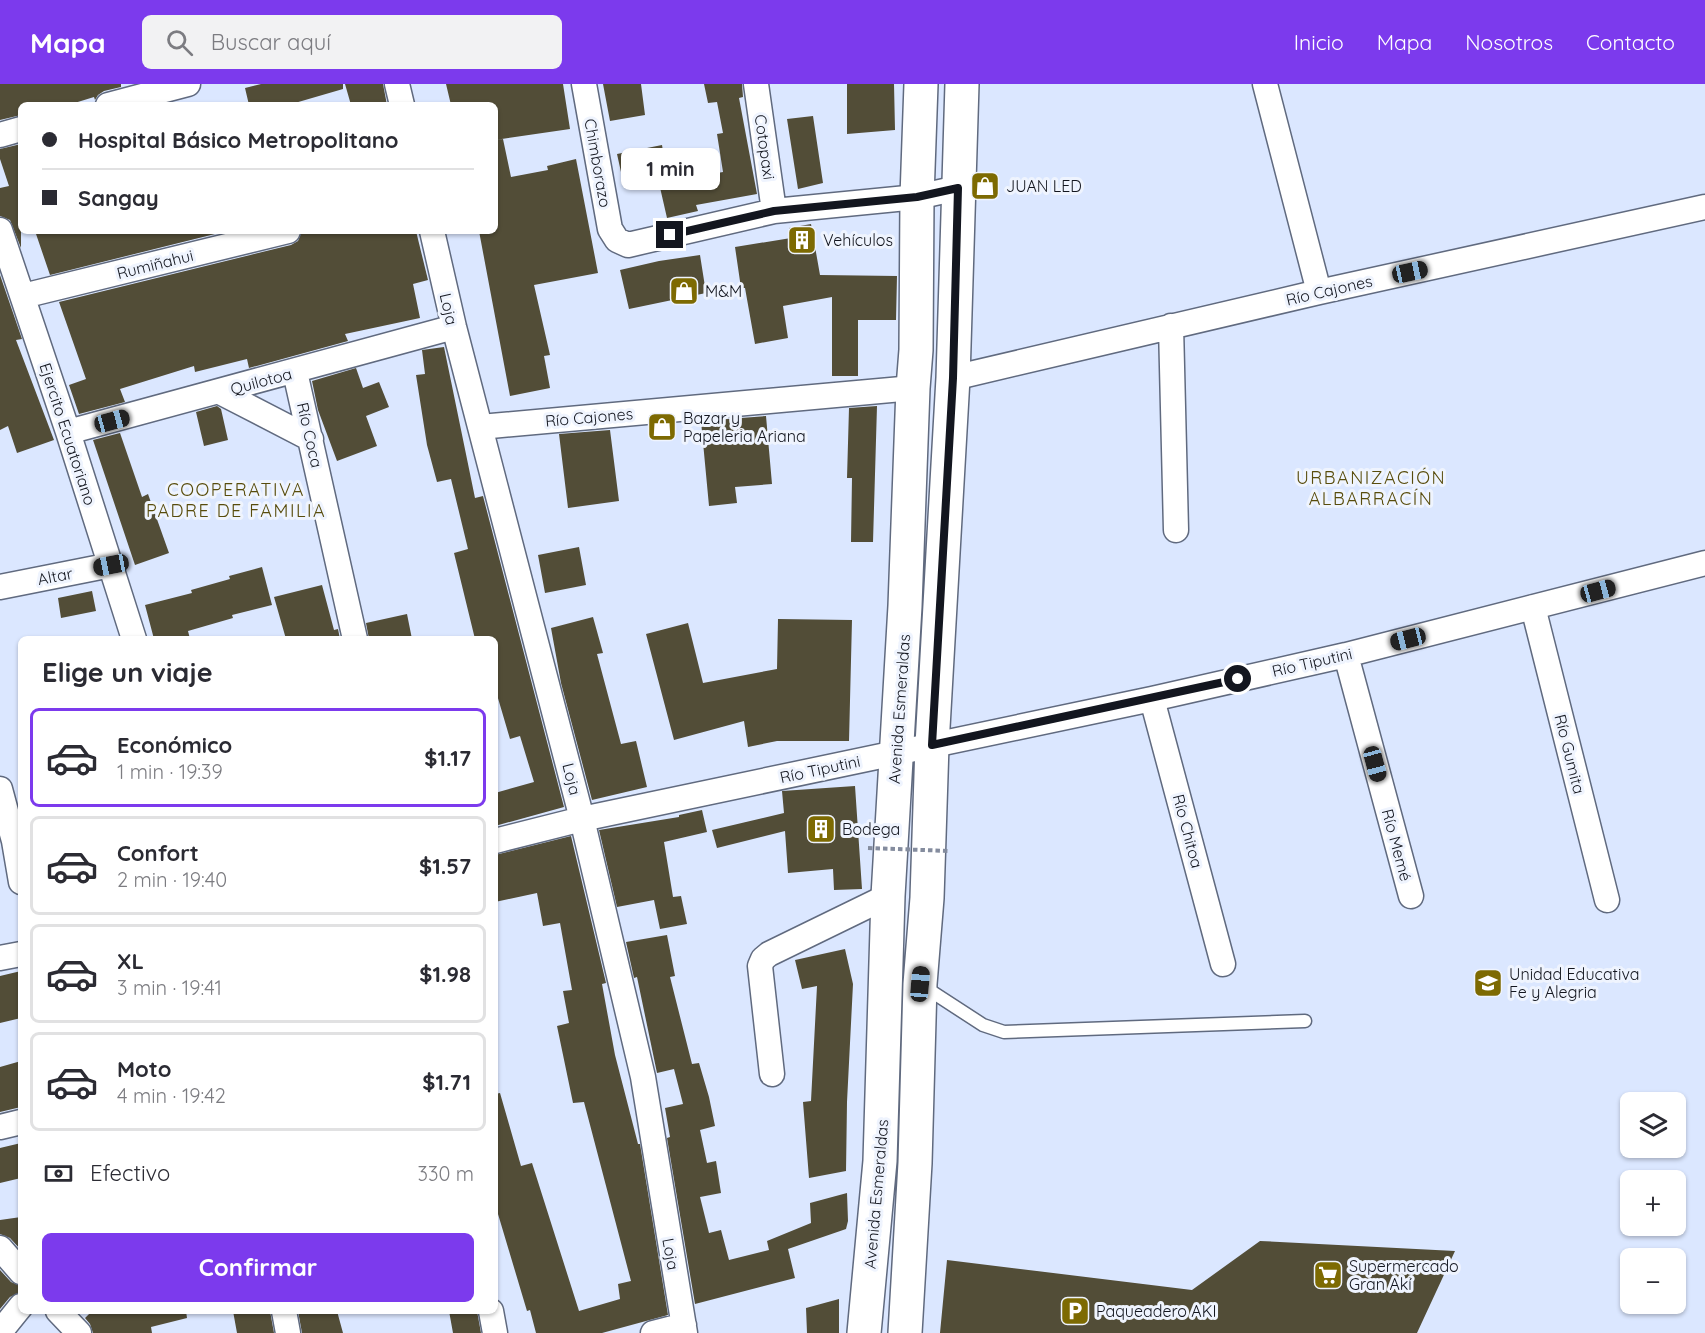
<!DOCTYPE html>
<html lang="es">
<meta charset="utf-8">
<style>
body{margin:0;font-family:Quicksand,sans-serif;background:#f2f2f3;color:#2b2b33;height:100vh;display:flex;flex-direction:column;font-size:22px;white-space:nowrap}
*{box-sizing:border-box;margin:0}
p{font-size:20px;color:#7c7c81}
.icon{flex:none;width:33px;height:33px;fill:none;stroke:currentColor;stroke-width:2;stroke-linecap:round;stroke-linejoin:round}
.map{position:relative;flex:1;overflow:hidden}
.details{position:absolute;left:18px;top:552px;width:480px;height:678px;display:flex;flex-direction:column;background:#fff;border-radius:9px;box-shadow:0 2px 4px #0004}
.details>*{flex:none}
.guide{position:absolute;left:18px;top:18px;width:480px;height:132px;border-radius:9px;box-shadow:0 2px 4px #0004;display:grid;align-content:center;height:132px;padding:0 24px;background:#fff}
.tools{position:absolute;left:1620px;top:1008px;display:grid;gap:12px}
.tools a{display:grid;place-items:center;width:66px;height:66px;border-radius:9px;background:#fff;box-shadow:0 2px 4px #0004;font-size:30px}
.end{position:absolute;width:27px;height:27px;margin:-14px;border:8px solid #13161f;background:#fff;box-shadow:0 0 0 3px #fff}
.from{border-radius:50%}
.bubble{position:absolute;height:42px;border-radius:9px;background:#fff;box-shadow:0 2px 4px #0004;font-size:20px;font-weight:700;line-height:42px;text-align:center}
.car{position:absolute;width:18px;height:36px;margin:-18px -9px;border-radius:8px;box-shadow:0 0 4px 2px #0007;background:linear-gradient(#222 24%,#8ab4d8 0 40%,#222 0 76%,#8ab4d8 0 86%,#222 0)}
.guide b{display:flex;align-items:center;gap:21px;height:57px;font-size:22px}
.guide b+b{border-top:2px solid #e1e1e2}
.guide i{width:15px;height:15px;background:#2b2b33}
ul{padding:0;list-style:none}
li{display:flex;align-items:center;gap:18px;height:99px;margin:0 12px 9px;padding:0 12px;border:3px solid #e1e1e2;border-radius:9px}
li div{flex:1}
li b{display:block;font-size:22px}
li em{font-style:normal;font-weight:700}
li.active{border-color:#7c3aed}
li>.icon{width:54px;height:54px;stroke-width:1.5}
h2{padding:0 24px;font-size:27px;line-height:72px}
.pay{display:flex;align-items:center;gap:15px;height:66px;padding:0 24px;font-size:22px}
.pay p{margin-inline-start:auto}
.button{display:flex;gap:12px;margin-top:auto;padding:12px 24px}
.button a{flex:1;height:69px;border-radius:9px;background:#7c3aed;color:#fff;font-size:24px;font-weight:700;line-height:69px;text-align:center}
header{display:flex;align-items:center;gap:36px;box-sizing:border-box;height:84px;padding:0 30px;background:#7c3aed;color:#fff}
header strong{font-size:28px}
nav{display:flex;gap:33px;margin-inline-start:auto;font-size:21px}
.search{width:420px;height:54px;background:#f2f2f3;display:flex;align-items:center;gap:15px;box-sizing:border-box;padding:0 21px;border-radius:9px;color:#7c7c81;font-size:22px}
.map>svg:first-child{display:block}
.building{fill:#524d37}
.lines{fill:none;stroke-linecap:round;stroke-linejoin:round}
.service-casing{stroke:#606a7f;stroke-width:15}
.minor-casing{stroke:#606a7f;stroke-width:27}
.primary-casing{stroke:#606a7f;stroke-width:36}
.service{stroke:#fff;stroke-width:12}
.minor{stroke:#fff;stroke-width:24}
.primary{stroke:#fff;stroke-width:33}
.path-bridge{stroke:#848c9e;stroke-width:4;stroke-dasharray:4.5 3;stroke-linecap:butt}
.route{stroke:#13161f;stroke-width:8}
.labels{text-anchor:middle;stroke-width:6;stroke-linejoin:round;paint-order:stroke}
.street-label{font-size:16px;fill:#13161f;stroke:#eff4fe}
.poi-label{font-size:16px;fill:#13161f;stroke:#eff4fe;text-anchor:start}
.neighbourhood-label{font-size:18px;letter-spacing:1.5px;fill:#584c0c;stroke:#eff4fe}
</style>
<header>
<strong>Mapa</strong>
<div class="search"><svg class="icon" aria-label="search" viewBox="0 0 24 24"><circle cx="10" cy="10" r="6"/><path d="M15 15l6 6"/></svg>Buscar aquí</div>
<nav><a>Inicio</a><a>Mapa</a><a>Nosotros</a><a>Contacto</a></nav>
</header>
<div class="map">
<svg width="1705" height="1249" viewBox="0 0 1705 1249">
<rect width="100%" height="100%" fill="#dbe7ff"/>
<path class="building" d="M0,0H121V3L104,7L98,11L95,16L94,13L68,21H21V31L0,36Z
M261,0H343V5L288,21H249L245,4Z
M345,0H383L387,21H351Z
M446,0H563L570,45L495,56V21H451Z
M603,0H641L645,31L610,37Z
M704,0H742L743,13L739,14L757,110L696,121L698,127L667,134L656,86L687,79L690,94L723,88L717,50L723,49L717,18L708,19Z
M847,0H894L895,46L847,50Z
M813,32L823,99L798,105L787,35Z
M503,55L511,93L548,86L547,82L576,75L598,189L534,201L550,271L544,272L550,304L510,312L479,147H495V56Z
M21,60V164L10,136L0,132V104L9,102L0,75V65Z
M662,61L665,79L621,88L617,70Z
M811,140L820,191L897,192L896,236H858V292H832V213L783,222L788,254L755,260L745,204H741L735,163L791,154L789,144Z
M35,147H218L219,149L50,191Z
M302,147H416L428,196L413,200L420,234L345,250L348,257L249,284L247,275L195,288L194,282L120,305L125,318L79,330L69,301L86,295L59,218L291,161L298,157Z
M700,171L706,209L629,225L620,186L659,177Z
M0,191L22,255L16,256L54,356L17,369L8,342L0,346Z
M444,263L475,414L483,412L564,723L495,742V709L534,698L520,652L510,655L495,604V555H475L454,469L468,465L451,395L437,398L427,361L416,291L425,290L422,266Z
M356,284L363,304L379,298L389,323L366,332L377,362L337,377L318,326L312,297Z
M217,322L221,325L228,356L204,362L196,328Z
M877,322L873,458H851L852,394H847L849,324Z
M766,332L772,400L735,403L737,419L709,422L701,337Z
M610,346L619,417L568,424L559,350Z
M120,349L142,413L148,410L169,469L135,481L93,356Z
M579,463L586,501L545,509L538,471Z
M262,483L272,521L232,531L233,534L188,547L190,555H154L145,521L192,509L191,506L230,495L229,492Z
M322,501L334,546L338,545L340,555H286L274,513Z
M92,507L96,527L61,534L58,514Z
M407,530L412,555H369L366,539Z
M593,533L603,569L597,570L621,660L636,657L647,703L592,716L561,599L551,544Z
M778,535L852,536L849,657H777L748,663L744,637L674,656L646,550L688,539L703,599L777,585Z
M855,702L862,805L834,806L833,785L788,789L785,747L717,764L712,746L784,729L782,707Z
M702,726L707,748L664,758L673,813L681,812L687,840L660,845L654,816L617,823L599,746L679,733V731Z
M571,752L606,899L602,900L615,971L638,1060H640L668,1231L602,1249H536L530,1226L527,1227L495,1120V1010L500,1009L521,1082L532,1079L579,1227L620,1215L618,1200L631,1197L584,1018L573,1019L557,942L569,939L563,907L572,906L560,839L543,842L537,809L495,818V771Z
M667,851L675,892L670,893L692,980L699,979L709,1013L715,1042L700,1046L707,1079L716,1077L721,1109L700,1113L709,1149L721,1146L729,1176L769,1166L767,1157L811,1139L810,1119L847,1109L848,1137L846,1145L788,1165L795,1194L695,1220L667,1054L670,1053L665,1024L683,1020L674,985L657,989L637,893L634,894L626,858Z
M845,865L853,900L847,1018L846,1087L809,1094L803,1018L811,1017L817,902L802,905L795,876Z
M21,887V934L0,939V892Z
M21,977V1023L0,1028V983Z
M21,1059V1094L0,1099V1064Z
M21,1133V1166L10,1154L0,1150V1136Z
M1260,1157L1455,1167L1417,1249H940L947,1176L1192,1206Z
M0,1186L11,1198L21,1202V1208L10,1213L0,1225Z
M839,1215V1249H807L806,1224Z
M92,1227H186L187,1234L151,1243L152,1249H93L90,1240L85,1234Z
M233,1227H270L274,1249H237Z
M298,1227H337L343,1249H302Z
M449,1227H477L481,1249H453Z"/>
<g class="lines">
<g class="service-casing">
<path id="service" d="M923,902L983,941L1004,948L1305,937"/>
</g>
<g class="minor-casing">
<path id="minor" d="M397,0L402,21
M584,0L610,145L617,156L628,161L774,127L917,113L958,104
M756,0L774,127
M1265,0L1319,208
M108,21L188,0
M0,51L21,45
M0,146L68,348L134,555
M432,147L454,243L582,735L643,993L685,1249
M23,212L288,147
M1171,242L1176,446
M295,288L355,555
M953,294L1319,208L1705,123
M220,308L311,355
M480,343L913,304
M68,348L454,243
M0,503L111,481
M1533,523L1607,816
M1346,571L1411,812
M1152,615L1223,880
M0,705L14,757L21,798
M495,757L582,735L1152,615L1346,571L1705,479
M0,874L21,870
M772,990L760,882L763,875L769,870L888,812
M0,1043L21,1038
M0,1164L21,1188
M58,1227L79,1249
M284,1227L288,1249
M491,1227L495,1249
M0,1248L21,1222
M653,1249L684,1241"/>
</g>
<g class="primary-casing">
<path id="primary" d="M864,1249L880,1077L888,812L905,522L913,304L916,266L917,113L921,0
M905,1249L915,1079L920,900L927,814L932,661L953,294L962,0"/>
</g>
<use href="#service" class="service"/>
<use href="#minor" class="minor"/>
<use href="#primary" class="primary"/>
<path class="path-bridge" d="M868,764L950,767"/>
</g>
<g class="lines">
<path class="route" d="M670,151L774,127L917,113L958,104L953,294L932,661L1238,595"/>
</g>
<defs>
<g id="shop-square" transform="scale(1.5)"><rect x="-9" y="-9" width="18" height="18" rx="4" fill="#7d6a02" stroke="#eff4fe"/><path d="M-5-2.5h2.3a2.7 3.5 0 0 1 5.4 0H5L5.5 6h-11ZM-1.5-2.5h3a1.5 2.3 0 0 0-3 0Z" fill="#fff"/></g>
<g id="building-square" transform="scale(1.5)"><rect x="-9" y="-9" width="18" height="18" rx="4" fill="#7d6a02" stroke="#eff4fe"/><path d="M-4-6H4V6H1V3H-1V6H-4ZM-2.5-4.3h1.7v1.8h-1.7ZM.8-4.3h1.7v1.8H.8ZM-2.5-1h1.7V.8h-1.7ZM.8-1h1.7V.8H.8Z" fill="#fff"/></g>
<g id="school-square" transform="scale(1.5)"><rect x="-9" y="-9" width="18" height="18" rx="4" fill="#7d6a02" stroke="#eff4fe"/><path d="M0-5L7-2L0 1L-7-2ZM-4 1L0 2.5L4 1V4Q0 6-4 4Z" fill="#fff"/></g>
<g id="supermarket-square" transform="scale(1.5)"><rect x="-9" y="-9" width="18" height="18" rx="4" fill="#7d6a02" stroke="#eff4fe"/><path d="M-6-5.5h2.5l.6 2H6L4.5 2H-2.5L-4.4-4H-6ZM-1.5 3.2a1.3 1.3 0 1 0 .1 0ZM3 3.2a1.3 1.3 0 1 0 .1 0Z" fill="#fff"/></g>
<g id="parking-square" transform="scale(1.5)"><rect x="-9" y="-9" width="18" height="18" rx="4" fill="#7d6a02" stroke="#eff4fe"/><path d="M-3.5-5.5H1a3.5 3.5 0 0 1 0 7H-1V5.5H-3.5ZM-1-3.4V-.6H.8a1.4 1.4 0 0 0 0-2.8Z" fill="#fff"/></g>
</defs>
<g fill-rule="evenodd">
<use href="#shop-square" x="985" y="102"/>
<use href="#building-square" x="802" y="156"/>
<use href="#shop-square" x="684" y="207"/>
<use href="#shop-square" x="662" y="343"/>
<use href="#building-square" x="821" y="745"/>
<use href="#school-square" x="1488" y="899"/>
<use href="#supermarket-square" x="1328" y="1191"/>
<use href="#parking-square" x="1075" y="1227"/>
</g>
<g class="labels">
<g class="street-label">
<text transform="translate(765 63) rotate(82)" y="6">Cotopaxi</text>
<text transform="translate(598 79) rotate(80)" y="6">Chimborazo</text>
<text transform="translate(155 180) rotate(-14)" y="6">Rumiñahui</text>
<text transform="translate(1329 206) rotate(-13)" y="6">Río Cajones</text>
<text transform="translate(449 225) rotate(77)" y="6">Loja</text>
<text transform="translate(261 297) rotate(-15)" y="6">Quilotoa</text>
<text transform="translate(589 333) rotate(-5)" y="6">Río Cajones</text>
<text transform="translate(68 350) rotate(72)" y="6">Ejercito Ecuatoriano</text>
<text transform="translate(310 351) rotate(77)" y="6">Río Coca</text>
<text transform="translate(55 492) rotate(-11)" y="6">Altar</text>
<text transform="translate(1312 578) rotate(-13)" y="6">Río Tiputini</text>
<text transform="translate(899 625) rotate(-86)" y="6">Avenida Esmeraldas</text>
<text transform="translate(1570 670) rotate(76)" y="6">Río Gumita</text>
<text transform="translate(820 685) rotate(-12)" y="6">Río Tiputini</text>
<text transform="translate(572 695) rotate(76)" y="6">Loja</text>
<text transform="translate(1188 747) rotate(75)" y="6">Río Chitoa</text>
<text transform="translate(1397 761) rotate(75)" y="6">Río Memé</text>
<text transform="translate(876 1110) rotate(-85)" y="6">Avenida Esmeraldas</text>
<text transform="translate(671 1170) rotate(80)" y="6">Loja</text>
</g>
<g class="poi-label">
<text x="1006" y="108">JUAN LED</text>
<text x="823" y="162">Vehículos</text>
<text x="705" y="213">M&amp;M</text>
<text x="683" y="340">Bazar y<tspan x="683" dy="18">Papeleria Ariana</tspan></text>
<text x="842" y="751">Bodega</text>
<text x="1509" y="896">Unidad Educativa<tspan x="1509" dy="18">Fe y Alegria</tspan></text>
<text x="1349" y="1188">Supermercado<tspan x="1349" dy="18">Gran Akí</tspan></text>
<text x="1096" y="1233">Paqueadero AKI</text>
</g>
<g class="neighbourhood-label">
<text x="1371" y="400">URBANIZACIÓN<tspan x="1371" dy="21">ALBARRACÍN</tspan></text>
<text x="236" y="412">COOPERATIVA<tspan x="236" dy="21">PADRE DE FAMILIA</tspan></text>
</g>
</g>
</svg>
<div class="tools">
<a><svg class="icon" aria-label="layers" viewBox="0 0 24 24"><path d="M12 4l9 5-9 5-9-5zM3 14l9 5 9-5"/></svg></a>
<a>+</a>
<a>−</a>
</div>
<i class="end from" style="left:1238px;top:595px"></i>
<i class="end" style="left:670px;top:151px"></i>
<div class="bubble" style="left:621px;top:64px;width:99px">1 min</div>
<i class="car" style="left:1410px;top:188px;rotate:78deg"></i>
<i class="car" style="left:112px;top:337px;rotate:75deg"></i>
<i class="car" style="left:111px;top:481px;rotate:259deg"></i>
<i class="car" style="left:1598px;top:507px;rotate:75deg"></i>
<i class="car" style="left:1408px;top:555px;rotate:256deg"></i>
<i class="car" style="left:1375px;top:680px;rotate:165deg"></i>
<i class="car" style="left:920px;top:900px;rotate:5deg"></i>
<div class="guide">
<b><i class="from"></i>Hospital Básico Metropolitano</b>
<b><i></i>Sangay</b>
</div>
<section class="details">
<h2>Elige un viaje</h2>
<ul>
<li class="active"><svg class="icon" aria-label="car" viewBox="0 0 24 24"><path d="M5 17H2v-5l4-1 3-4h7l3 4 3 1v5h-3M9 17h6M6 11h13"/><circle cx="7" cy="17" r="2"/><circle cx="17" cy="17" r="2"/></svg><div><b>Económico</b><p>1 min · 19:39</p></div><em>$1.17</em></li>
<li><svg class="icon" aria-label="car" viewBox="0 0 24 24"><path d="M5 17H2v-5l4-1 3-4h7l3 4 3 1v5h-3M9 17h6M6 11h13"/><circle cx="7" cy="17" r="2"/><circle cx="17" cy="17" r="2"/></svg><div><b>Confort</b><p>2 min · 19:40</p></div><em>$1.57</em></li>
<li><svg class="icon" aria-label="car" viewBox="0 0 24 24"><path d="M5 17H2v-5l4-1 3-4h7l3 4 3 1v5h-3M9 17h6M6 11h13"/><circle cx="7" cy="17" r="2"/><circle cx="17" cy="17" r="2"/></svg><div><b>XL</b><p>3 min · 19:41</p></div><em>$1.98</em></li>
<li><svg class="icon" aria-label="car" viewBox="0 0 24 24"><path d="M5 17H2v-5l4-1 3-4h7l3 4 3 1v5h-3M9 17h6M6 11h13"/><circle cx="7" cy="17" r="2"/><circle cx="17" cy="17" r="2"/></svg><div><b>Moto</b><p>4 min · 19:42</p></div><em>$1.71</em></li>
</ul>
<div class="pay"><svg class="icon" aria-label="cash" viewBox="0 0 24 24"><path d="M3 7h18v10H3z"/><circle cx="12" cy="12" r="2"/></svg>Efectivo<p>330 m</p></div>
<div class="button"><a>Confirmar</a></div>
</section>
</div>
